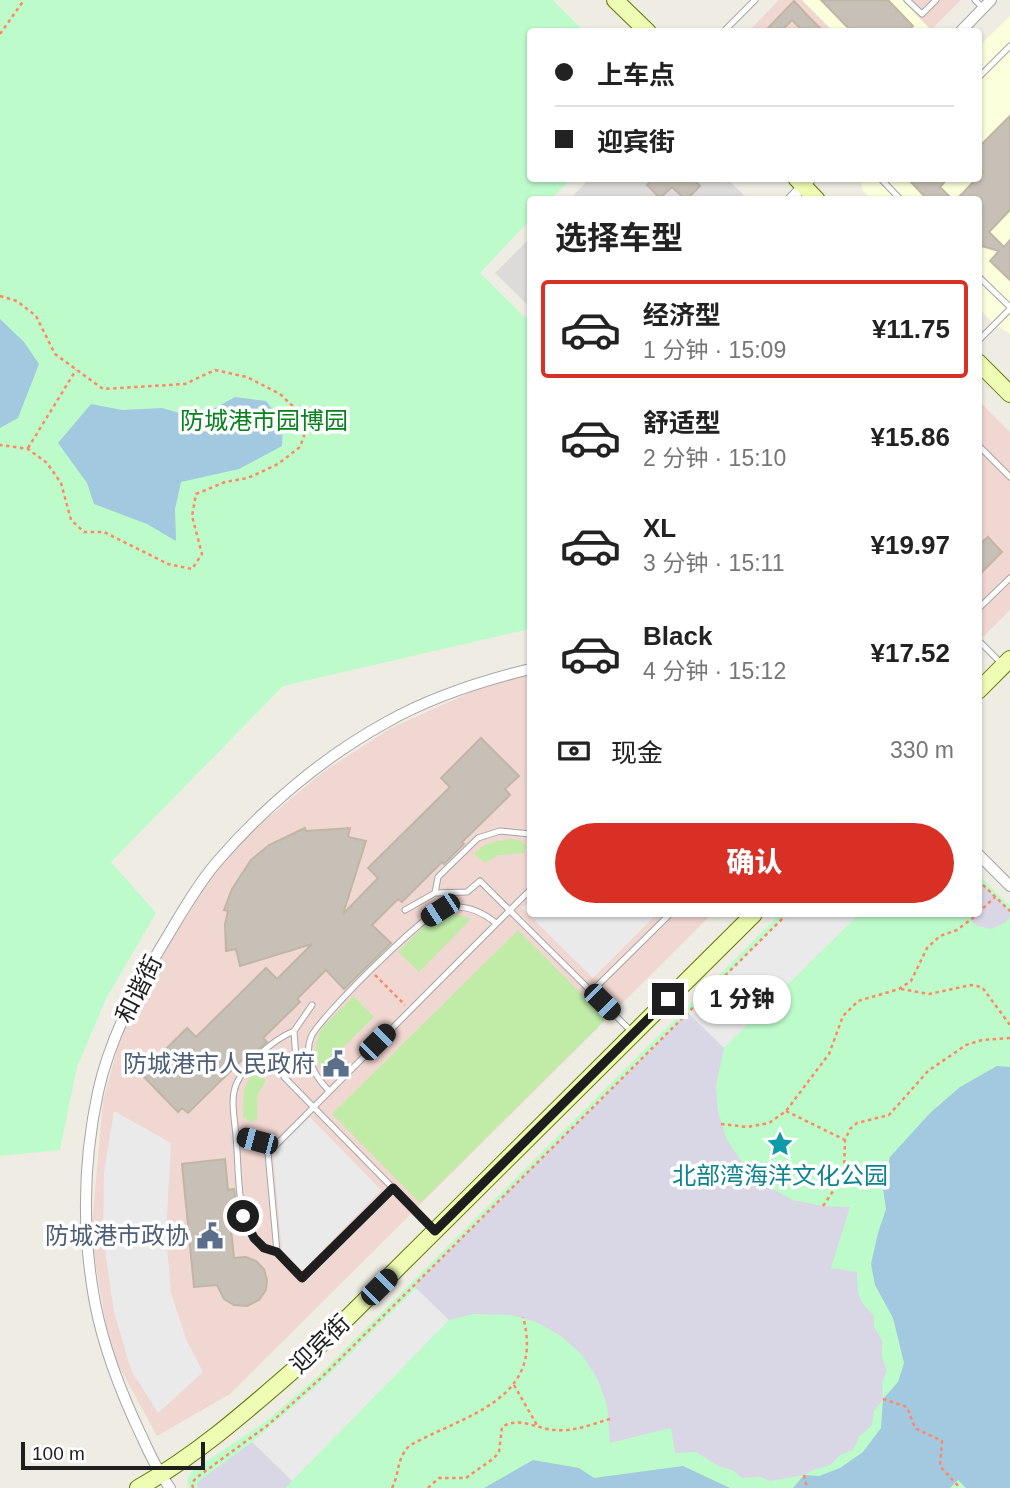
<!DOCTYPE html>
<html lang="zh">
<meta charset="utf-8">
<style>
body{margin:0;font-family:Helvetica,"Noto Sans SC",sans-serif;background:#f6f6f6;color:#222;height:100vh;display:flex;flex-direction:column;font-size:26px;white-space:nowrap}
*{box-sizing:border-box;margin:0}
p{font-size:23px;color:#767676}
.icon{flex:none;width:38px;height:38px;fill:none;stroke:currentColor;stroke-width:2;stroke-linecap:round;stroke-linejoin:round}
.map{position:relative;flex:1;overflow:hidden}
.panel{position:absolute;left:527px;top:196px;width:455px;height:721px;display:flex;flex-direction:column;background:#fff;border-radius:7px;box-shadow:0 2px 5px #0004}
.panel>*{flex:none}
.hud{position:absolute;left:527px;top:28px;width:455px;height:154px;border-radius:7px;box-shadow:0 2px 5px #0004;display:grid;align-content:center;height:154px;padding:0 28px;background:#fff}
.scale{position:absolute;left:21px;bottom:18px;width:184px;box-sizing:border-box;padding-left:7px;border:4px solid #1e1e1e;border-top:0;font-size:19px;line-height:24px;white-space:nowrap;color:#1e1e1e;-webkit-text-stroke:5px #fff;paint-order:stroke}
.end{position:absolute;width:32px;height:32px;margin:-16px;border:9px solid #1e1e1e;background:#fff;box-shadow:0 0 0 4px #fff}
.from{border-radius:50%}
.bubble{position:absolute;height:49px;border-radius:24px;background:#fff;box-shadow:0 2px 5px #0004;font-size:23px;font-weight:800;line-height:49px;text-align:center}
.car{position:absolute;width:21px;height:42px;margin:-21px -10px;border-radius:9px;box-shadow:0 0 5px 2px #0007;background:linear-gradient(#222 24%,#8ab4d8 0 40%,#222 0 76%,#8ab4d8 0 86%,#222 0)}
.hud b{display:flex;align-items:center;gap:24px;height:66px;font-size:26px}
.hud b+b{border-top:2px solid #e0e0e0}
.hud i{width:18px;height:18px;background:#222}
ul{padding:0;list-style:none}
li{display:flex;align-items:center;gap:21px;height:98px;margin:0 14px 10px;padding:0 14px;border:4px solid transparent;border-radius:7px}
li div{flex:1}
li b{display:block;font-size:26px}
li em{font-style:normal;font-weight:800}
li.on{border-color:#d93025}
li>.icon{width:63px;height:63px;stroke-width:1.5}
h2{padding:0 28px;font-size:32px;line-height:84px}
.pay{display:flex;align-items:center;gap:18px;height:77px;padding:0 28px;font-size:26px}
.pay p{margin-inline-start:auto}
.cta{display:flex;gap:14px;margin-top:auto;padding:14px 28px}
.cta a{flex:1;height:80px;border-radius:42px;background:#d93025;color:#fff;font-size:28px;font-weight:800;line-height:80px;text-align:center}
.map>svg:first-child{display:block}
.residential{fill:#dcdbda}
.commercial{fill:#f1d7d1}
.education{fill:#fbffdc}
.grass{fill:#c0eca7}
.park{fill:#befbcb}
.parking{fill:#eaeaea}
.plaza{fill:#d9d7e5}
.water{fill:#a2c9df}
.building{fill:#c7c0b6;stroke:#c1b5a5;stroke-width:2}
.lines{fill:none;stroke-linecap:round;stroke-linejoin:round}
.service-casing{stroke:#a5a5a5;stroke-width:7}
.minor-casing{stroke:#a5a5a5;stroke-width:12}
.secondary-casing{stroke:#5c7901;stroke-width:18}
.path{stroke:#ff8864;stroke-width:2.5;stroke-dasharray:3.5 3.5;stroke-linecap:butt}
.service{stroke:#fff;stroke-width:5}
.minor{stroke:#fff;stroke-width:10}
.secondary{stroke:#effcb4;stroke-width:16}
.route{stroke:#1e1e1e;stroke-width:9}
.labels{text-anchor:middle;stroke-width:7;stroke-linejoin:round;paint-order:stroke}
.park-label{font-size:24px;fill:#078020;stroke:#fff}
.street-label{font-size:24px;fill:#1e1e1e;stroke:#fff}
.service-label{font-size:24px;fill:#4e5e75;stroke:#fff;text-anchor:end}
.culture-label{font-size:24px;fill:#0d838f;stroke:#fff}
</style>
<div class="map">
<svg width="1010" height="1488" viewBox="0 0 1010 1488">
<rect width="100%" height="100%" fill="#efede3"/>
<path class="residential" d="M590,178L727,179L748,199L569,200Z
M530,238V307L495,273Z"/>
<path class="commercial" d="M779,0H802L833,31L748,32Z
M902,0H961L931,30Z
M978,400L1010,432V610L978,642Z
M530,675V914H712L230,1394L157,1436L110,1350L91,1236L103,1101L123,1028L163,946L233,847L323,772L391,728L491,683Z"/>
<path class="education" d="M802,0H902L931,30L833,31Z
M1010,16V334L995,324L978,308V200L871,199L863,191L861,179L978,178V47Z"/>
<path class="grass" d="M511,839L520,840L527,846L524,853L498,855L485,863L474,854C484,842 496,841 511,839Z
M445,914H456L471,919L419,972L398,952L430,920Z
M518,930L606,1019L420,1203L332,1114Z
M354,996L374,1017L321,1069C314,1054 315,1042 322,1028Z
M255,1070L266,1080L258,1094L257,1120L249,1122L243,1116L244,1089Z"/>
<path class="park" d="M0,0H553L584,31L530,32V178L571,179L551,199L530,200V220L480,273L530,322V629L283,686L111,862L156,913L106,999L77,1067L60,1150L0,1156Z
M978,874L1010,906V1488H188L187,1480L193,1470L265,1422L319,1375L780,914H978Z"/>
<path class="parking" d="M530,900V914H657L593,978L522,908Z
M787,914H859L724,1048L688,1013Z
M114,1111L171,1143L166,1233L171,1293L186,1339L203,1372L158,1413L131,1370L114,1312L103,1237L104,1172Z
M310,1117L381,1190L302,1271L282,1250L273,1153Z
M416,1288L449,1320L292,1481L252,1442L324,1380Z"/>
<path class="plaza" d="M978,880L1010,911V917L1006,922L992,929L977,926L971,920V914H978Z
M688,1013L724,1048L716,1086L718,1111L726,1138L743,1164L765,1185L793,1200L823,1206L850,1207L831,1268L857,1272L858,1293L863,1304L874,1316V1327L882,1340V1357L887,1371L882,1383L883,1399L874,1411L872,1425L859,1437L853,1450L840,1455L831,1465L816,1469L804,1475L770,1481L760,1477L742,1478L732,1470L718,1466L696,1452L675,1453L671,1428L610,1443L607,1405L597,1378L582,1355L561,1336L536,1322L511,1315L473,1314L449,1320L414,1286Z
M252,1442L292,1481L285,1488H198L197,1484L199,1481Z"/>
<path class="water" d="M0,319L24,342L39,364L18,418L0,428Z
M235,397L266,401L283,422L282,446L239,469L181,482L175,509L176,541L147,524L94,504L87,483L58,443L91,404L122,410L162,408L197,418Z
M997,1066L1010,1067V1488H966L958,1480L950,1488H793L804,1475L819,1476L840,1468L863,1452L881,1428L883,1399L898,1382L904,1363L893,1318L875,1285L871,1264L878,1233L886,1209L883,1189L890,1157L930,1113L960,1087Z
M533,1460L579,1468L594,1478L683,1466L730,1488H484Z"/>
<path class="building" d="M821,0H888L913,26L907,32H852Z
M794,1L808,16L824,32H804L792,20L780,32H764Z
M1010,116V210L989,232L1004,247L1010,240V280L990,261L999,251L978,245V200H956L983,172L978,167V148Z
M653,178H692L700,186L686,200L672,187L660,198L647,185Z
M907,178H948L940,187L953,200H928Z
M988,537L1002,552L978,576V546Z
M481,738L519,776L505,789L510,795L462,842L464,844L444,864L442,862L402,902L398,899L372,925L391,943L344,989L326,970L297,999L300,1002L263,1038L267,1042L247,1059L245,1057L188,1113L182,1108L178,1112L141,1074L187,1028L196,1037L266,968L277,979L312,944L240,966L236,949L226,951L225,924L228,911L224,910L232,889L251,860L269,845L305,828L306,831L350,828L348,837L366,841L343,914L378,878L368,868L450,787L441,778Z
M225,1159L228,1190L234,1189L237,1209L229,1210L234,1258L246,1257L256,1261L264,1269L267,1280L266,1290L259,1300L247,1306L234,1305L224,1299L217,1285L194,1287L182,1164Z"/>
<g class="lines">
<g class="service-casing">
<path id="service" d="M907,0L922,14L936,0
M975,0L983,8
M723,32L755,0
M978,78L1010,46
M880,178L901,200
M978,276L1010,307
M978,341L1010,309
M978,445L1010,477
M978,609L1010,578
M978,640L1001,663
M435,893L438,877L478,838L500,831L530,834
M405,910L435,893L467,892L480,881L631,1031
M592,991L670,914
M312,1005L294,1031L296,1060L284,1077L433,1229
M329,1091C316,1077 303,1057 311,1037C319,1018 422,916 442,909C463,903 480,910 496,923
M236,1136C239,1165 236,1215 254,1238C260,1246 268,1249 277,1252
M268,1153L257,1141L236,1136C235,1122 231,1104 234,1092C238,1069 274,1039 294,1031
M393,1188L302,1278L277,1252L268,1153L530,890"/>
</g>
<g class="minor-casing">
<path id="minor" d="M960,32L991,0
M790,200L811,178
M978,854L1010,886
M170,1488C158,1472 150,1455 142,1437C121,1393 104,1350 95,1303C82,1233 83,1162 98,1092C109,1041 134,992 161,947C178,919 195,888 216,863C263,808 323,757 387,722C431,697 481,681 530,669"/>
</g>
<g class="secondary-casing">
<path id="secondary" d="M615,0L648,32
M796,178L817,200
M978,362L1010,394
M978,691L1010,659
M138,1488C199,1454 251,1407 304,1361L754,914"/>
</g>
<path class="path" d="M0,34L24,0
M0,296L17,301L36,316L55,354L103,389L185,384L215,370L247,377L280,394L299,412L305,433L300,447L278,464L248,478L225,482L196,494L192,516L202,554L192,569L168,564L104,532H84L71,520L61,483L47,463L28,449L0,445
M28,448L76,370
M978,880L1010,911
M978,913L995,897
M375,975L405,1005
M901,989L929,994L971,985L982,987L1010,1025
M786,1111L845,1140
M721,1124L747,1127L769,1123L786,1111L829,1054L843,1016L858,1001L899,989L911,981L927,948L940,936L957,930L978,914
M823,1206L844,1175L845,1140L850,1129L857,1123L889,1115L928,1071L966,1045L982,1040L1010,1038
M514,1385L538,1427
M883,1399L907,1407L915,1428L942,1441L940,1466L960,1488
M804,1475L807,1488
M193,1488L192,1483L196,1478L268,1425L321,1378L787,914
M392,1488C400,1472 396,1460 409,1446C463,1415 546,1401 523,1317
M428,1488L439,1478H466L494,1458L499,1452L502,1427C519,1416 537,1429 555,1430C574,1432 592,1424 610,1419"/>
<use href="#service" class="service"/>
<use href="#minor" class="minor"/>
<use href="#secondary" class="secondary"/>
</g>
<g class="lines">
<path class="route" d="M243,1216L254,1238L264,1248L277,1252L302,1278L393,1188L435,1231L668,999"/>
</g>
<defs>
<g id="civic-bare" transform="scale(2.1)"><path d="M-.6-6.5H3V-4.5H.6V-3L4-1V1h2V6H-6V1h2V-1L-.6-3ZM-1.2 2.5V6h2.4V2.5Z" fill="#5c6f8a" stroke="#fff" stroke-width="2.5" paint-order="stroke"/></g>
<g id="sight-bare" transform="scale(2.1)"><path d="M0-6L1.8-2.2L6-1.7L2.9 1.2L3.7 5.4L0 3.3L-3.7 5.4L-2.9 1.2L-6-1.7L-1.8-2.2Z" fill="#0f9aa8" stroke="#fff" stroke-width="2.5" paint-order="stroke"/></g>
</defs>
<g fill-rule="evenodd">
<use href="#civic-bare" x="336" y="1064"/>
<use href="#sight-bare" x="780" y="1144"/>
<use href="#civic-bare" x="210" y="1236"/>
</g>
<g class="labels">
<g class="park-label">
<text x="264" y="429">防城港市园博园</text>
</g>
<g class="street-label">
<text transform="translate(139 989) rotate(-63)" y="8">和谐街</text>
<text transform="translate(320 1344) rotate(-44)" y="8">迎宾街</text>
</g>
<g class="service-label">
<text x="315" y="1072">防城港市人民政府</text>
<text x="189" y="1244">防城港市政协</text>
</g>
<g class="culture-label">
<text x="780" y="1184">北部湾海洋文化公园</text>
</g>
</g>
</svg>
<div class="scale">100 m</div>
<i class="end from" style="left:243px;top:1216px"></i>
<i class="end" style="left:668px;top:999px"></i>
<div class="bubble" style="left:693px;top:975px;width:98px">1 分钟</div>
<i class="car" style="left:440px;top:910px;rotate:237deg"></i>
<i class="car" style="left:602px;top:1002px;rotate:135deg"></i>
<i class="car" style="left:377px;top:1042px;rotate:45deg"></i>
<i class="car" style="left:257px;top:1141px;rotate:285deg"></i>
<i class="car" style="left:379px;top:1287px;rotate:45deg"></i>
<div class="hud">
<b><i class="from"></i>上车点</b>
<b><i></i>迎宾街</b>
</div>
<section class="panel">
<h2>选择车型</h2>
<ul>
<li class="on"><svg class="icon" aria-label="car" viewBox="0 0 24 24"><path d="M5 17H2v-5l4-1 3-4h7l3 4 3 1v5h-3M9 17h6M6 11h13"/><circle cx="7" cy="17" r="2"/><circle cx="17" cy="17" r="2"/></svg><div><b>经济型</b><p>1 分钟 · 15:09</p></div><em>¥11.75</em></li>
<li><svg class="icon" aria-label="car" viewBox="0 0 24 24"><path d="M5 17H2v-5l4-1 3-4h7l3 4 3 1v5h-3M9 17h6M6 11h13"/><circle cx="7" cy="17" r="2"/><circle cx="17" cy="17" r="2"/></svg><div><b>舒适型</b><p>2 分钟 · 15:10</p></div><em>¥15.86</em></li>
<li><svg class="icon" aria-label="car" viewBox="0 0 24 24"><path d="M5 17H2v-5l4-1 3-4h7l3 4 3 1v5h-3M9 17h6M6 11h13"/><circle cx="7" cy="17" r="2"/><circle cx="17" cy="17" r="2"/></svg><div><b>XL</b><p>3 分钟 · 15:11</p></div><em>¥19.97</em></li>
<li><svg class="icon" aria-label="car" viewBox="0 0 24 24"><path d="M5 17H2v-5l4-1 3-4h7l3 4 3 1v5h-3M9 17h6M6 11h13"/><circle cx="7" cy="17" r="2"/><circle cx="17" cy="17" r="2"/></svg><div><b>Black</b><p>4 分钟 · 15:12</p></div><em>¥17.52</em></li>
</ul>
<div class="pay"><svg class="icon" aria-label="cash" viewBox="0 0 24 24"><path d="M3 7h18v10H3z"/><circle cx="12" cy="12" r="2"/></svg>现金<p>330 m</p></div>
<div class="cta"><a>确认</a></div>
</section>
</div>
